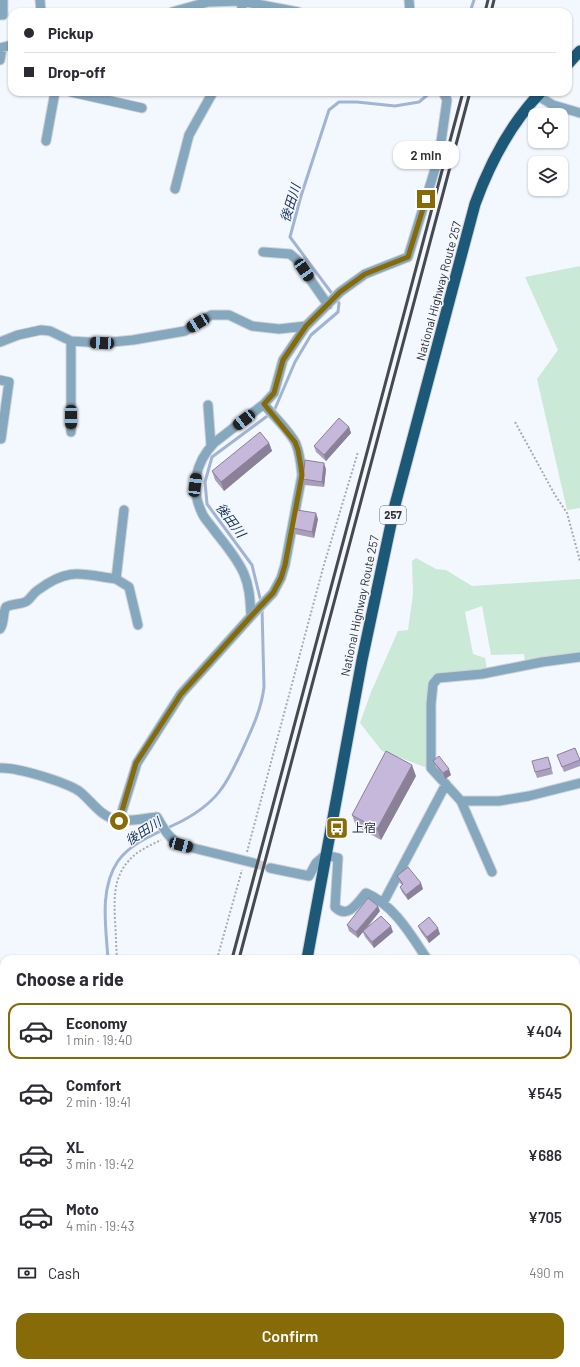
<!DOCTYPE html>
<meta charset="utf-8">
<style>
body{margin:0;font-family:Barlow,"Noto Sans JP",sans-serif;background:#f2f2f3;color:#2b2b33;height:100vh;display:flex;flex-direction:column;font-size:15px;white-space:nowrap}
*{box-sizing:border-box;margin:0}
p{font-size:13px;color:#7c7c81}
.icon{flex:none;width:22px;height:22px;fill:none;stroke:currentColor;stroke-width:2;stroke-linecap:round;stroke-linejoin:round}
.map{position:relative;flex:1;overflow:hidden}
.sheet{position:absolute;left:0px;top:955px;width:580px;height:412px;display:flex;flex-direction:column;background:#fff;border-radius:12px 12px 0 0;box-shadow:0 1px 3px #0004}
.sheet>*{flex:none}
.hud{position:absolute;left:8px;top:8px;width:564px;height:88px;border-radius:12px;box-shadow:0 1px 3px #0004;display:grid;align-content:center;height:88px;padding:0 16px;background:#fff}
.fabs{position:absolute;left:528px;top:108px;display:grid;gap:8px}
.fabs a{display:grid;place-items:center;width:40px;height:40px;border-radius:8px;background:#fff;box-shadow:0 1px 3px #0004;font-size:20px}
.end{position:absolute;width:18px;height:18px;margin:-9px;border:5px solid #876b09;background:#fff;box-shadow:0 0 0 2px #fff}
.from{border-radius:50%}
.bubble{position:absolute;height:28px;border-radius:12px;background:#fff;box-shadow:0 1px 3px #0004;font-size:13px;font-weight:600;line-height:28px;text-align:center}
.car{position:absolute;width:12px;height:24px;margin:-12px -6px;border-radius:5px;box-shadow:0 0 3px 1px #0007;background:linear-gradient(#222 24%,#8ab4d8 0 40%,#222 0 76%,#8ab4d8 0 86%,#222 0)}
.hud b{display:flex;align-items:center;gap:14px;height:38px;font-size:15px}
.hud b+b{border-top:1px solid #e1e1e2}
.hud i{width:10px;height:10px;background:#2b2b33}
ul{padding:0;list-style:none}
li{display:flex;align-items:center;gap:12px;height:56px;margin:0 8px 6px;padding:0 8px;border:2px solid transparent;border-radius:12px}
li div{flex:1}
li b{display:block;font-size:15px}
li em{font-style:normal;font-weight:600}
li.current{border-color:#876b09}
li>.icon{width:36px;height:36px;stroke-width:1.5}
h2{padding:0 16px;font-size:18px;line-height:48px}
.pay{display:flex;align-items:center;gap:10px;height:44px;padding:0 16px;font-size:15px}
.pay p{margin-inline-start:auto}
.primary-button{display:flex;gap:8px;margin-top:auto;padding:8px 16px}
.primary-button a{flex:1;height:46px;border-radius:12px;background:#876b09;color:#fff;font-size:16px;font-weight:600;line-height:46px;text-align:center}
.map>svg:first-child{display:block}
.green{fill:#cbe9d7}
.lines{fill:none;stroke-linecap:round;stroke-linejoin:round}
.stream{stroke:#a1b4d3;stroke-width:3}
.minor-tunnel{stroke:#cccfd5;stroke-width:9;stroke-dasharray:9 4.5;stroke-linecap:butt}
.service-casing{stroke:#d0d3d9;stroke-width:6}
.minor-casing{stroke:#d0d3d9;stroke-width:11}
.trunk-casing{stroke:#d0d3d9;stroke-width:13}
.path{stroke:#a8abb1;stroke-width:2;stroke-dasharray:2 2;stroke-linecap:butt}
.service{stroke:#86a8be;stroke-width:4.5}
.minor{stroke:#86a8be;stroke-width:9}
.trunk{stroke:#1c5878;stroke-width:11}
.rail{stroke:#474a4d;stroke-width:3}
.wall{fill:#a99ebb}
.shaded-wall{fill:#8a8199}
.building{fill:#c5b8da;stroke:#8a8199}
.route{stroke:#876b09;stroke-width:5}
.labels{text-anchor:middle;stroke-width:3;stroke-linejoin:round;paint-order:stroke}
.shield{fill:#f3f7fe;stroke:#696c70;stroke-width:1}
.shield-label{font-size:11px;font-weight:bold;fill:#2e3033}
.street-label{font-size:12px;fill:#2e3033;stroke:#f3f7fe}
.poi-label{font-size:12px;fill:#2e3033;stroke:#f3f7fe;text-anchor:start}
.water-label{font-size:13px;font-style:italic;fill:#1a335c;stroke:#f3f7fe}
</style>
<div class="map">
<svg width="580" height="1367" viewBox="0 0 580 1367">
<rect width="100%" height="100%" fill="#f3f7fe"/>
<path class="green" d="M580,266V508L567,510L537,379L558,350L525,277Z
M416,558L436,569L446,570L472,586L580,579V655L525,663L524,654L491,655L482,606L465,612L473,654L485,658L487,670L441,674L431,679L428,712L430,769L382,751L360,723L371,692L398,631L408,630L413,594L412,561Z
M4,1308V1363H50L51,1367H0V1309Z"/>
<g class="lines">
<path class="stream" d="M470,12L474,0
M261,602L252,565L207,504L205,482L212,457L274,411L295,362L311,335L338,312L339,303L290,237L301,196L329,110L339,102H357L395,106L419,102L431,92
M108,959C106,927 99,889 118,861C133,840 161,832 182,821C197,813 213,801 222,788C230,777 235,765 241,753C251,731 261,711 264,687L262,608
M41,1363L42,1367"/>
<path class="minor-tunnel" d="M254,863L270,868"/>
<g class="service-casing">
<path id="service" d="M37,959V958"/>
</g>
<g class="minor-casing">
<path id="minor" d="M40,0L41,12
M409,0L410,12
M172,12L208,2L241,1L298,12
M240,12L242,9L241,0
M0,15H3V0
M0,48L12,45
M0,60L2,48
M71,92L142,108
M538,96L553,105L580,113
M46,141L55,92
M175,189L189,135L213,92
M263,252L290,254L296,259L328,305
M71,341V432
M0,342L18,335L41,330L50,331L71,341L102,343L133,340L185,331L211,315H229L252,326L279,329L306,326
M0,380L9,382L1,439
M208,405L211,446
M116,579L129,587L138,625
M251,616C250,601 250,588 244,574C237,557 222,541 211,526C208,522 204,518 202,513C190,488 195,463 214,443L264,404
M0,629C5,622 2,614 6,607C13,603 21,605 27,601C31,598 33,593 38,590C69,567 81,574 116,579L124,510
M580,657L542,662L482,674L438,678L433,684L431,704V768L461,801H499L529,796L580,783
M0,768C17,767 65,782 79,791C92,801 100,817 118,820C127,822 147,818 157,817C164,829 169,839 181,845L254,863
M461,801L492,872
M119,821L137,763L181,694L254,613L273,593L281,578L285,565L302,475C301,465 300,454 296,444C290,431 273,416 264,404L274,393L283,360L306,326L340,292L365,274L408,257L439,156L447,100L443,92
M270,868L309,876L316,863L325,855L338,858L335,907C348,920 358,902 366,893C394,905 411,935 427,959
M383,903L446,784
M0,1020L4,1018
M576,1151L580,1154
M576,1192L580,1186
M452,1367L457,1363"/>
</g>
<g class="trunk-casing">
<path id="trunk" d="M568,64L580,51
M307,959L362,660L395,505L475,204C490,163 510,124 541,92
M193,1367L194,1363"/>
</g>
<path class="path" d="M515,422L555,495L567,513L580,561
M247,852L323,568L358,452
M117,959C116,946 116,934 115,921C114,894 113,872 137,853C144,848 153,844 161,840
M217,959L242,870
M52,1363L53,1367
M102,1367L103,1363"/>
<use href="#service" class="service"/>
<use href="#minor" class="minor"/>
<use href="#trunk" class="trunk"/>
<path class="rail" d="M485,12L488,0
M491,12L494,0
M232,959L463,92
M239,959L470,92
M119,1367L120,1363
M131,1367L132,1363"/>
</g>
<path class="wall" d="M349,427L351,433L326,461L316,452L314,446Z
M269,443L272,451L224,491L215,480L212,471Z
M326,469L324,487L305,485L303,479Z
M318,519L314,538L295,534L293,528Z
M575,748L580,761V766L564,772L557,755Z
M433,761L451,775L445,779L436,766Z
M550,762L553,774L537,778L535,772Z
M416,776L381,840L356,826L352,815Z
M397,876L423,889L408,900L402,892L400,887L402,885L399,882Z
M380,911L366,929L393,932L374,948L365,937L363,932L358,938L349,931L347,925Z
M418,926L440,934L429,943L421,932Z"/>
<path class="shaded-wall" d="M349,427L351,433L326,461L324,455Z
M269,443L272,451L224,491L221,482Z
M324,463L326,469L324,487L322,482Z
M316,513L318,519L314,538L312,532Z
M412,765L416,776L381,840L377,829Z
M449,769L451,775L445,779L443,773Z
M421,883L423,889L408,900L406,895Z
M378,906L380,911L358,938L356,932Z
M391,926L393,932L374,948L372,942Z
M438,928L440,934L429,943L427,937Z"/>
<path class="building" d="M339,418L349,427L324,455L314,446Z
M260,432L269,443L221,482L212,471Z
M305,460L324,463L322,482L303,479Z
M297,510L316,513L312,532L293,528Z
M575,748L580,760L562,767L557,755Z
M386,751L412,765L377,829L352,815Z
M439,756L449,769L443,773L433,761Z
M548,757L551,768L535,772L532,761Z
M408,867L421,883L406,895L400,887L403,884L397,876Z
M368,898L378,906L356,932L347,925Z
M381,916L391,926L372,942L363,931Z
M429,917L438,928L427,937L418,926Z"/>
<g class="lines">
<path class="route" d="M119,821L136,763L181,694L254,613L273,593L281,578L285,565L302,475L301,467L298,450L295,442L264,404L274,393L283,360L306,326L340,292L365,274L408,257L426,199"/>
</g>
<defs>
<g id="bus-square" transform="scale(1.15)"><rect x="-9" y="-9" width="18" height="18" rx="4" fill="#876b09" stroke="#f3f7fe"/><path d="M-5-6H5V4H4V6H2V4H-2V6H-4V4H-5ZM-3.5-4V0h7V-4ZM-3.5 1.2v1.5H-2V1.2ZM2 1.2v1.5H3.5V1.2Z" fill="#fff"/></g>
</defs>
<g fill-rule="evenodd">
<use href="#bus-square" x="337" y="828"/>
</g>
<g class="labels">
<rect class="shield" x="380" y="506" width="26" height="18" rx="3"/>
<g class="shield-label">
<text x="393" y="519">257</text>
</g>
<g class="street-label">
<text transform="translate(439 291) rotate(-75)" y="4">National Highway Route 257</text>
<text transform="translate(360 606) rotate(-78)" y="4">National Highway Route 257</text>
</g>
<g class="poi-label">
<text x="352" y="832">上宿</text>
</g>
<g class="water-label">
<text transform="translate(290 203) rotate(-73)" y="5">後田川</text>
<text transform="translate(231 520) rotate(53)" y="5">後田川</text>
<text transform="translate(143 831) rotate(-33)" y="5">後田川</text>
</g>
</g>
</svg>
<div class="fabs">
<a><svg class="icon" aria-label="locate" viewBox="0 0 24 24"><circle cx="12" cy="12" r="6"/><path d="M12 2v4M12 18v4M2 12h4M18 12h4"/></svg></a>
<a><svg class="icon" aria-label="layers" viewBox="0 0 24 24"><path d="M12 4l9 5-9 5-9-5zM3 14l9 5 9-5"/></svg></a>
</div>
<i class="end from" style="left:119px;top:821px"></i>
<i class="end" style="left:426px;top:199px"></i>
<div class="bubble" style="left:393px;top:141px;width:66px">2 min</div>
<i class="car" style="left:304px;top:270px;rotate:146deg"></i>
<i class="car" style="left:198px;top:323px;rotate:239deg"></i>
<i class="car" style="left:102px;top:343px;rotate:273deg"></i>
<i class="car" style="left:71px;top:417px;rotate:180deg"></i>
<i class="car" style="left:244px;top:420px;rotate:232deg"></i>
<i class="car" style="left:195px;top:485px;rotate:7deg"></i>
<i class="car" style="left:181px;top:845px;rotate:105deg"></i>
<div class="hud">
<b><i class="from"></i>Pickup</b>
<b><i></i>Drop-off</b>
</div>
<section class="sheet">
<h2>Choose a ride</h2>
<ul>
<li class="current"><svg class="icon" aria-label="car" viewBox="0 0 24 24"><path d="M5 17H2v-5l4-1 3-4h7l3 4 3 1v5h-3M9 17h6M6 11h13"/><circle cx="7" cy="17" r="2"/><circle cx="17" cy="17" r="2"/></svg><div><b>Economy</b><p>1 min · 19:40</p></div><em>¥404</em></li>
<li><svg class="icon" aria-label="car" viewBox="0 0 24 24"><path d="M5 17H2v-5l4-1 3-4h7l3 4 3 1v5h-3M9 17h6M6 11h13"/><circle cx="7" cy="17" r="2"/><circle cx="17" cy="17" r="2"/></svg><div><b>Comfort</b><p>2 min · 19:41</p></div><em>¥545</em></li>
<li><svg class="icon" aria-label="car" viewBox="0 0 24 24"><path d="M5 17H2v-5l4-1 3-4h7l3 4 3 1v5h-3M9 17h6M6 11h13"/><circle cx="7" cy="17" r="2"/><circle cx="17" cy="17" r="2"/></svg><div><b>XL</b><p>3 min · 19:42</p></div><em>¥686</em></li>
<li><svg class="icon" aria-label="car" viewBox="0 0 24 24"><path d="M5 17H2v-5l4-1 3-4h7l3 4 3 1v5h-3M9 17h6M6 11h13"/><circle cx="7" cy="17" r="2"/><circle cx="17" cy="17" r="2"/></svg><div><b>Moto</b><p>4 min · 19:43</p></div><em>¥705</em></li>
</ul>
<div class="pay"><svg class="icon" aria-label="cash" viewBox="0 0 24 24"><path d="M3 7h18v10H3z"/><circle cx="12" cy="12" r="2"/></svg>Cash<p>490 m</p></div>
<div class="primary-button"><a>Confirm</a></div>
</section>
</div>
